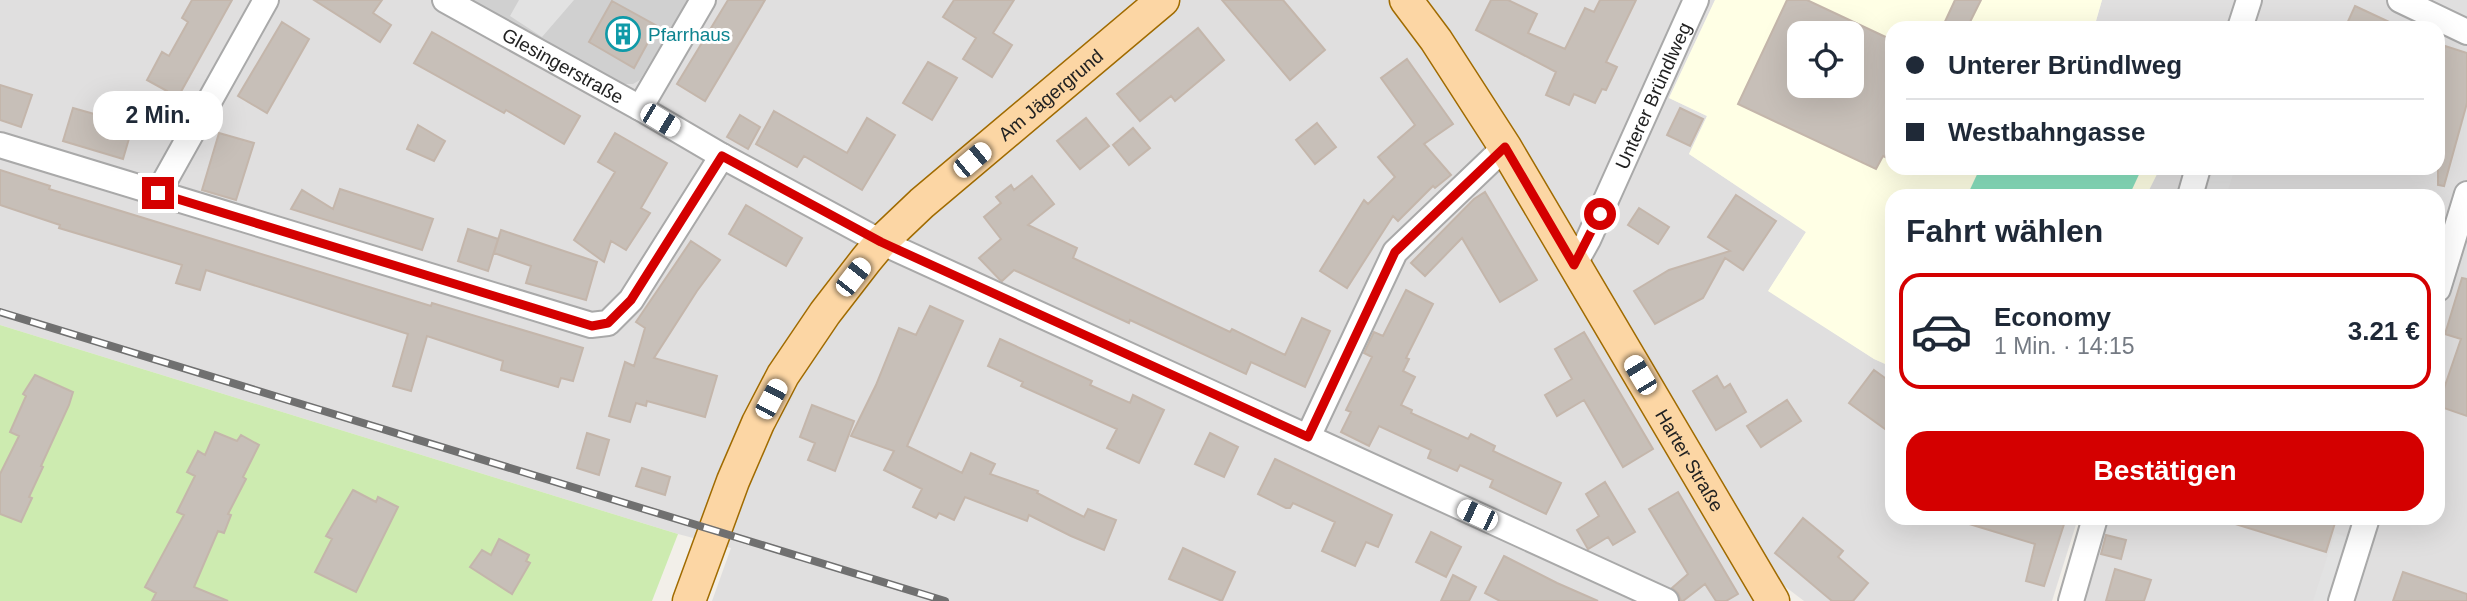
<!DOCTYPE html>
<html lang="de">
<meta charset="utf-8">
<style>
body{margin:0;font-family:Arial,sans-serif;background:#f2f2f3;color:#1f2937;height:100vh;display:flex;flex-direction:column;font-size:26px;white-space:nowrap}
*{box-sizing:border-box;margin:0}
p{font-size:23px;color:#747a83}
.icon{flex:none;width:38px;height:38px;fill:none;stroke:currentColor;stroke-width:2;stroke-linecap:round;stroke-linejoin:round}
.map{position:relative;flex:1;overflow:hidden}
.sheet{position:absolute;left:1885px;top:189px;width:560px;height:336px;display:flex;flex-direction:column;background:#fff;border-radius:21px;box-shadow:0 7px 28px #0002}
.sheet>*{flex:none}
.top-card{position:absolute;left:1885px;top:21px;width:560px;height:154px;border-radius:21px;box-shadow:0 7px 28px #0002;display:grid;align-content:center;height:154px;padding:0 21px;background:#fff}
.tools{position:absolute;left:1787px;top:21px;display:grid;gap:14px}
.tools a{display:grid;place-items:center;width:77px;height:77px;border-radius:14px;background:#fff;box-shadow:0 7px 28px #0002;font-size:35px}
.end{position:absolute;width:32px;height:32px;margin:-16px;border:9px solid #d40000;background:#fff;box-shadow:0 0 0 4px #fff}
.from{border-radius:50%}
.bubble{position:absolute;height:49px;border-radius:21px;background:#fff;box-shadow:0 7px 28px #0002;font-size:23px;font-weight:700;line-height:49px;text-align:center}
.car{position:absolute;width:21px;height:42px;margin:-21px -10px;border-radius:9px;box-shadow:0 0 5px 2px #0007;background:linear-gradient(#fff 24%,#345 0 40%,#fff 0 76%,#345 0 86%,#fff 0)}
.top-card b{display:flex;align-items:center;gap:24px;height:66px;font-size:26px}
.top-card b+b{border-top:2px solid #e0e1e3}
.top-card i{width:18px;height:18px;background:#1f2937}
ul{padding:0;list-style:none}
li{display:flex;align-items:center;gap:21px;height:116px;margin:0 14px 10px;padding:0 7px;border:4px solid transparent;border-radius:21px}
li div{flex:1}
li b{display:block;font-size:26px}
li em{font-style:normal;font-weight:700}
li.active{border-color:#d40000}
li>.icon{width:63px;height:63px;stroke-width:1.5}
h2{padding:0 21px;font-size:32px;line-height:84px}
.action{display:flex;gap:14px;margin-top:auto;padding:14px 21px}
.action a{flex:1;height:80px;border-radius:21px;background:#d40000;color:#fff;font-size:28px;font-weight:700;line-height:80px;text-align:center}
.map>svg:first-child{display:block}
.residential{fill:#e0dfdf}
.education{fill:#ffffe5;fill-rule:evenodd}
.religious{fill:#d0d0d0}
.grass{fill:#cdebb0}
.pitch{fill:#88e0be}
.parking{fill:#e2e2e2}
.building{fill:#c7bfb8;stroke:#c4b6ab;stroke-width:2;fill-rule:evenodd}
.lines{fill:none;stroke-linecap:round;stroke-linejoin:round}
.minor-casing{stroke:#a9a9a9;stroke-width:28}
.major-casing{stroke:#a06b00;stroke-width:35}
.minor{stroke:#fff;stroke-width:24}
.major{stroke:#fcd6a4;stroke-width:32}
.rail-casing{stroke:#707070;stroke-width:8}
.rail{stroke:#fff;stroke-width:5;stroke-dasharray:16;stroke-linecap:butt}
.route{stroke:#d40000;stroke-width:9}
.labels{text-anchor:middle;stroke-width:6;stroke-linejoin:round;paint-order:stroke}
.culture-label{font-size:19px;fill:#0d838f;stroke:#fff;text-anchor:start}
.street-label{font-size:19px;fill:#222;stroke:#fff}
</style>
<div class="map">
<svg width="2467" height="601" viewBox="0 0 2467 601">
<rect width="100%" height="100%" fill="#f2efe9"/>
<path class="residential" d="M0,0H471L622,84L640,80L688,0H1715L1669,98L1707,116L1689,154L1806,232L1769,290L1874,359L1892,367V518H2078L2052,601H1804L1783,585L1760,601H712L731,548L678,534L0,325Z
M2102,0H2467V601H2079L2104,518H2438V196H2200L2209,168H2438V28H2094Z
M2160,168H2185L2176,196H2146Z"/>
<path class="education" d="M1715,0H2102L2094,28H1892V168H2160L2146,196H1892V367L1874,359L1768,291L1806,232L1689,154L1707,116L1669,98ZM1799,33H1852V86H1799Z"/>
<path class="religious" d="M471,0H688L640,80L633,84H622Z"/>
<path class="grass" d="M0,325L678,534L652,601H0Z"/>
<path class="pitch" d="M1980,168H2142L2129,196H1967Z"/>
<path class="parking" d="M519,0H574L542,37L510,16Z
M2214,168H2235L2226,196H2205Z
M2335,533L2349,538L2329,601H2313Z"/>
<path class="building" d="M192,0H232L178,97L173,94L190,105L173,136L149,122L167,91L147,80L162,52L169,56L188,22L182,18Z
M314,0H382L373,13L391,25L380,42Z
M728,0H765L705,101L677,84Z
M954,0H1014L993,33L1012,45L992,77L963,59L976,38L943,17Z
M1222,0H1283L1325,50L1290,80Z
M1491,0H1508L1537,14L1528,33L1565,49L1585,8L1594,12L1600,0H1636L1606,62L1617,67L1606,90L1602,89L1595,103L1574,94L1569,105L1546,95L1556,72L1476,30Z
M1787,0H1807L1892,40V160L1883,156L1876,169L1738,104ZM1799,33H1852V86H1799Z
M1955,0H1981L1967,28H1942Z
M612,1L657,26L634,68L589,42Z
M2355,6L2402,28H2345Z
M282,22L309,39L267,113L238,96Z
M1198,28L1224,60L1175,101L1171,96L1140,121L1117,94Z
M432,32L580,116L564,144L506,110L504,113L414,63Z
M2445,46L2467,53V103L2444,186L2438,185V71Z
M1407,59L1453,124L1424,144L1451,175L1435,188L1433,186L1398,221L1393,216L1347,288L1320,271L1364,200L1368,204L1395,177L1378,157L1415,125L1381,78Z
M928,62L957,78L932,120L903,103Z
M0,85L32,95L21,127L0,120Z
M73,108L133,125L123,159L63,141Z
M1680,108L1703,119L1690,146L1667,135Z
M774,111L847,153L867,118L895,135L862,190L804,156L797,167L756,144Z
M740,115L760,127L748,149L727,137Z
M1086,118L1109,146L1080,169L1057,141Z
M1317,123L1336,147L1315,164L1296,140Z
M418,125L445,141L434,161L407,149Z
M1133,128L1150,148L1129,165L1113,145Z
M219,133L254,143L236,200L202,190Z
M615,133L667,163L641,208L650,213L626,250L611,241L604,262L574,240L615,172L598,162Z
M0,170L50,186L49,189L431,306L432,303L583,348L573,381L561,378L558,387L501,370L503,361L427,336L411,391L393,386L408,334L206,270L200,290L176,283L182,265L59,228L60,225L0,205Z
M1032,176L1054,204L1028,225L1077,248L1073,258L1230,332L1232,329L1285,355L1302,318L1330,331L1305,387L1251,362L1246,374L1130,320L1129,323L1014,270L1002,281L1000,280L979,258L1001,239L984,217L1001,203L996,197L1011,185L1014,190Z
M340,189L433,219L422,250L291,209L302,190L333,209Z
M1485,192L1537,280L1500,302L1462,238L1425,276L1411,263L1474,199Z
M1736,195L1776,221L1743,270L1725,258L1703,298L1655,324L1634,291L1669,270L1730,251L1708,237Z
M746,205L802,238L786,266L729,234Z
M1639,208L1669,227L1658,244L1628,225Z
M468,229L498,239L488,271L458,261Z
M501,230L597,262L586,300L526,283L531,266L494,253Z
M691,241L720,260L697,291L654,358L717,376L705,417L647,401L646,406L636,403L630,422L609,416L625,362L634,366L645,328L636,322Z
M2462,278L2467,279V416L2438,406L2461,339L2445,334Z
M1406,290L1433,304L1406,358L1409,359L1403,371L1415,377L1401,405L1412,410L1411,413L1468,439L1471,434L1495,446L1493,451L1561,483L1546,514L1490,487L1493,480L1460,465L1457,471L1428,458L1431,450L1379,426L1369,446L1341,432L1351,412L1346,410L1372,357L1364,353L1374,332L1383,336Z
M930,306L963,321L907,446L962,473L971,453L995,464L990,474L1038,491L1037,493L1084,517L1088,509L1116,520L1104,550L1071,536L1029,515L1027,521L965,497L954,520L939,513L936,518L913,507L922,489L884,470L894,451L851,436L876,385L899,328L916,335Z
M1584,332L1653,449L1623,467L1584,400L1557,416L1545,395L1572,379L1555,349Z
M1000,339L1092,381L1090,385L1130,403L1133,395L1164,410L1139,463L1107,448L1117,429L1021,386L1023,382L988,366Z
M1874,370L1892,383V434L1849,403Z
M35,375L73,392L69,405L41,466L43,467L29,497L32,498L21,522L0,514V474L19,436L10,432L26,396L23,394Z
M1717,376L1724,388L1730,384L1746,412L1716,430L1693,391Z
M1787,400L1801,421L1761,447L1747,426Z
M812,405L854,421L835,471L808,460L815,443L800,437Z
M215,432L237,441L241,435L259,445L243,477L246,479L228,514L231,515L224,533L218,531L194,587L228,601H152L156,593L145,587L184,515L177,512L195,476L187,472L198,451L205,455Z
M587,433L609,440L599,475L577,468Z
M1210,433L1238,447L1224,477L1195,464Z
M1275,459L1392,515L1378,547L1366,542L1355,566L1322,551L1335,522L1293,503L1290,508H1286L1258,494Z
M642,468L670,477L665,495L636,486Z
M1605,482L1635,532L1613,545L1608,537L1588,549L1577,530L1599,516L1586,494Z
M353,490L376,502L378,497L398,507L356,592L315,572L332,539L326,536Z
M1678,492L1738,594L1726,601H1716L1705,584L1683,601H1681L1678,593L1672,588L1688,574L1649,509Z
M1803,518L1843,551L1838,557L1868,583L1853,601H1832L1775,553Z
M1967,518H2066L2044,586L2026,581L2035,544L1966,523Z
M2232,518H2319L2335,523L2326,552L2232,523Z
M1431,532L1461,547L1446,577L1416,562Z
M2106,535L2126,540L2121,559L2101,554Z
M499,539L529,555L526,561L530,563L512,594L470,567L482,550L491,555Z
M1183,548L1235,572L1222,601L1169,579Z
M1504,556L1557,583L1598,601H1500L1485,593Z
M2115,569L2151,580L2144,601H2106Z
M2403,572L2467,594V601H2393Z
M1453,575L1476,587L1469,601H1441Z"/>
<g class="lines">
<g class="minor-casing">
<g id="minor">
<path id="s1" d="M445,0L640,108L722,156L881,242L1666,601"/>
<path d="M2400,0L2467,32"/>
<path d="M2240,28L2249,0"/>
<path d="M640,108L703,0"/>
<path d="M0,145L591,325L608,323L631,300L722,156"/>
<path d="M158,193L266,0"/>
<path d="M2190,196L2198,168"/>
<path id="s2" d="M1574,265L1588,240L1696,0"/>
<path d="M2438,289L2467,194"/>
<path d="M1308,437L1395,252L1505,147"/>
<path d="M2071,601L2095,518"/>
<path d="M2341,601L2367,518"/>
</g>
</g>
<g class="major-casing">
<g id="major">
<path id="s3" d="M1406,0L1436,40L1505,147L1773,601"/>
<path id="s4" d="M689,601L733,481L758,423L783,375L825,313L866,260L881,242L922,203L1163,0"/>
</g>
</g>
<use href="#minor" class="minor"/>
<use href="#major" class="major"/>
<g class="rail-casing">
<path id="rail" d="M0,312L945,601"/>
</g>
<use href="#rail" class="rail"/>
</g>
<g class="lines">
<path class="route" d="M158,193L592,326L608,323L631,300L722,156L881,242L1308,437L1395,252L1505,147L1574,265L1600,214"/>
</g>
<defs>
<g id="building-ring" transform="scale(1.75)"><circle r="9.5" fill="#fff" stroke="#0f9aa8" stroke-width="1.5"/><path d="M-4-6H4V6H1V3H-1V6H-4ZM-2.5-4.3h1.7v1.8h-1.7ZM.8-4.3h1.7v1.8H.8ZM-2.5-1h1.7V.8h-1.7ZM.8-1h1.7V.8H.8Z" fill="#0f9aa8"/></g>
</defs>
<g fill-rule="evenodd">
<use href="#building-ring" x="623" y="34"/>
</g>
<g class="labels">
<g class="culture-label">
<text x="648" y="41">Pfarrhaus</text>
</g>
<g class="street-label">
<text dy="7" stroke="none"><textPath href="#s1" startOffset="135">Glesingerstraße</textPath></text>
<text dy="7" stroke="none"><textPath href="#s4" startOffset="635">Am Jägergrund</textPath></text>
<text dy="7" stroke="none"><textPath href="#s2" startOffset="187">Unterer Bründlweg</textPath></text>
<text dy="7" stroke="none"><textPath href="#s3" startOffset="541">Harter Straße</textPath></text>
</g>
</g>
</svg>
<div class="tools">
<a><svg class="icon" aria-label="locate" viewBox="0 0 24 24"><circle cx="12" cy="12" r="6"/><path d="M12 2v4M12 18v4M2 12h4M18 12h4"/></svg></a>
</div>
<i class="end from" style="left:1600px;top:214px"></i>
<i class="end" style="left:158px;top:193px"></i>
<div class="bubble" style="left:93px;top:91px;width:130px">2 Min.</div>
<i class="car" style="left:660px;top:120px;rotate:121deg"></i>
<i class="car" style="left:972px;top:160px;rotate:50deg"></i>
<i class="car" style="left:853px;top:277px;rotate:38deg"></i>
<i class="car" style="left:1640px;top:375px;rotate:329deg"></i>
<i class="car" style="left:771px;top:399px;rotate:28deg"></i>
<i class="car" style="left:1477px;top:515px;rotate:295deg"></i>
<div class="top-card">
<b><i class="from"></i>Unterer Bründlweg</b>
<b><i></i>Westbahngasse</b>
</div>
<section class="sheet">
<h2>Fahrt wählen</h2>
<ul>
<li class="active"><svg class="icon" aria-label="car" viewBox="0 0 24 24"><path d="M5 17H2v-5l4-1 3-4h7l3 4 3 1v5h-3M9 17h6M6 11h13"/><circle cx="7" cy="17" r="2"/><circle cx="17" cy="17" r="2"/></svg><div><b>Economy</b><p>1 Min. · 14:15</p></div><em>3.21 €</em></li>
</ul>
<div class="action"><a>Bestätigen</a></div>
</section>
</div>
